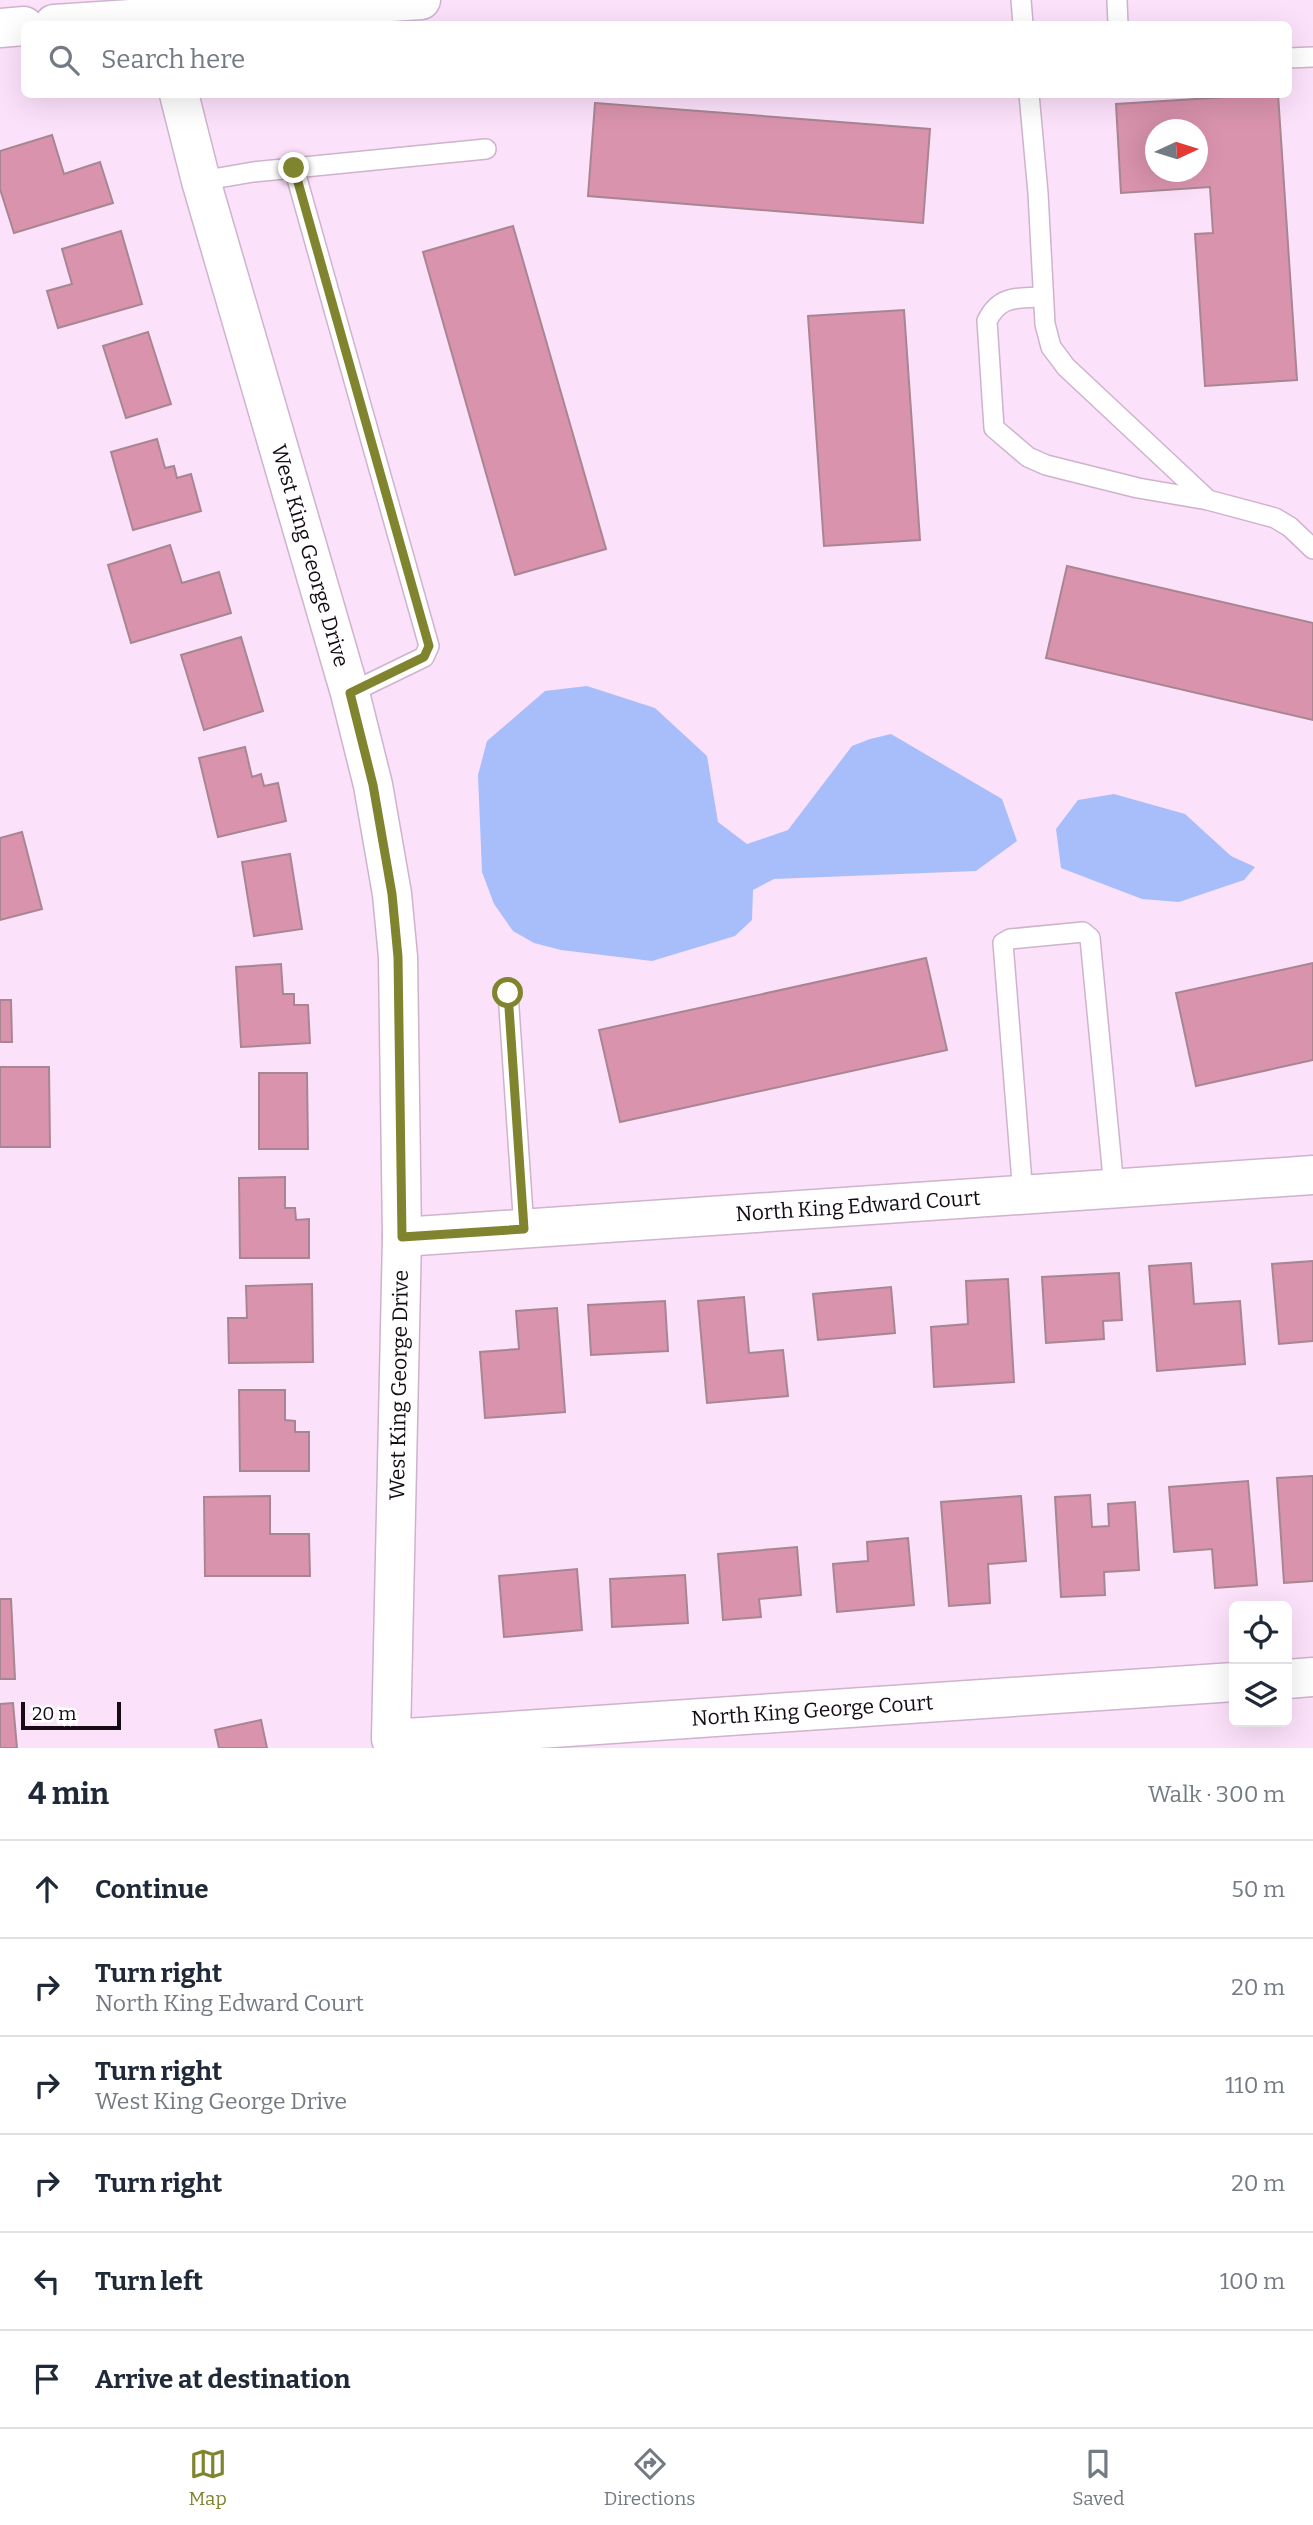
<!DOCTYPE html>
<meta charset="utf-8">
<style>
body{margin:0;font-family:Bitter,serif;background:#f6f6f7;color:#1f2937}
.controls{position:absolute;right:21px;bottom:21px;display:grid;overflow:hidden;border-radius:10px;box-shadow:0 7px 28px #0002}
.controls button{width:63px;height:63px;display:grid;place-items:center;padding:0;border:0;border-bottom:2px solid #e0e1e3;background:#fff;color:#1f2937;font:35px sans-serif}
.compass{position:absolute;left:1145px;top:119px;width:63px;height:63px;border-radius:50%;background:#fff;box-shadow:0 7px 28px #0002;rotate:86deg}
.scale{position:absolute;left:21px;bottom:18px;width:100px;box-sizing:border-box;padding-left:7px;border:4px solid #140b14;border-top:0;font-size:19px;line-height:24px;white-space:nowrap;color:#140b14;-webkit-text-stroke:5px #fff;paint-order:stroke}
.stop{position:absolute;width:21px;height:21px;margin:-16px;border:5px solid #81842f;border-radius:50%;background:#fff}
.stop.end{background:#81842f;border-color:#fff;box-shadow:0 2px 7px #0008}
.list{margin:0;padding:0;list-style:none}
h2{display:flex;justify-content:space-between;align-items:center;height:91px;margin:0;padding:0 28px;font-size:30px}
h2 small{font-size:23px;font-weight:400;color:#747a83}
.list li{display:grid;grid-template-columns:46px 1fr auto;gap:21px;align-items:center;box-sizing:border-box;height:98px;padding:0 28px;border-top:2px solid #e0e1e3}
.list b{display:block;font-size:26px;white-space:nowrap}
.list p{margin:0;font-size:23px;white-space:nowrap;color:#747a83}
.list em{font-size:23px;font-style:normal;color:#747a83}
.icon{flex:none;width:38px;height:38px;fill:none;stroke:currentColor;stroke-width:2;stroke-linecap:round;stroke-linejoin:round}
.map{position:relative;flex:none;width:1313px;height:1748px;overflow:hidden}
.search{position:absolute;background:#fff;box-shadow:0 7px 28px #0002;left:21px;right:21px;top:21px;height:77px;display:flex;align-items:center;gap:18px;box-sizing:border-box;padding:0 24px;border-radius:10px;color:#747a83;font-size:26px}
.sheet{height:679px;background:#fff}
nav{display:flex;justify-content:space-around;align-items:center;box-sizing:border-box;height:98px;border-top:2px solid #e0e1e3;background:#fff;font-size:19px;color:#747a83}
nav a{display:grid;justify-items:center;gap:4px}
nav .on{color:#81842f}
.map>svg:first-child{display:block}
.water{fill:#a8befb}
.building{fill:#da93ad;stroke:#a88691;stroke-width:2;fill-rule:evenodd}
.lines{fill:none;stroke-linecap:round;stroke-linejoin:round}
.lane-casing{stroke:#ceb3cd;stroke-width:22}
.street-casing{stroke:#ceb3cd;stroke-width:41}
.secondary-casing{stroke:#ceb3cd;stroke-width:41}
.lane{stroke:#fff;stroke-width:19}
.street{stroke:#fff;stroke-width:38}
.secondary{stroke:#fff;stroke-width:38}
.route{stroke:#81842f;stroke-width:9}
.labels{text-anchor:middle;stroke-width:5;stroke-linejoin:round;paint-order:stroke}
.street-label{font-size:21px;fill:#140b14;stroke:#fff}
</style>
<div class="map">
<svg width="1313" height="1748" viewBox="0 0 1313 1748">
<rect width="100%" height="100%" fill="#fce1fb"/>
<!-- water -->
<g class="water">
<path d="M587,686L655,708L707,756L718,822L747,844L788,830L852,746L870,739L891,734L1002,799L1017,841L976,871L774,879L753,890L752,920L735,936L652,961L561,950L534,943L513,931L494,904L482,872L478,775L487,741L545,691Z"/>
<path d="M1114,794L1185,814L1231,856L1255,867L1244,880L1179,902L1142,899L1061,868L1056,829L1078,800Z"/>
</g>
<!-- building -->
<g class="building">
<path d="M1278,94L1297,380L1205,386L1195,234L1213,233L1210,187L1121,193L1116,104ZM1156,130H1198V172H1156Z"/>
<path d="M595,103L930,129L923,223L588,196Z"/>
<path d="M52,135L64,174L100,162L113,203L14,233L0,189V151Z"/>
<path d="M513,226L606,549L515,575L423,252Z"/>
<path d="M121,231L142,304L58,328L47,291L72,284L62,249Z"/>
<path d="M904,310L920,540L824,546L808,316Z"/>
<path d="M148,332L171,404L126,418L103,346Z"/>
<path d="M157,439L165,468L174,466L177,478L191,474L201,511L133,530L111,452Z"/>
<path d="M170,545L182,583L219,572L231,613L131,643L108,565Z"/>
<path d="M1067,566L1313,623V720L1046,658Z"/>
<path d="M241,637L263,711L204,730L181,655Z"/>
<path d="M245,747L252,777L261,774L264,786L278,783L286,821L218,837L199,758Z"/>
<path d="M22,832L42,909L0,920V838Z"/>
<path d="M290,854L302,929L254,936L242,862Z"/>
<path d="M926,958L947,1050L620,1122L599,1030Z"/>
<path d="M1313,963V1060L1196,1086L1176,993Z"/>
<path d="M281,964L283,994H294V1005H308L310,1043L241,1047L236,967Z"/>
<path d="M0,1000H11L12,1042H0Z"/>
<path d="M0,1067H49L50,1147H0Z"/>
<path d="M259,1073H307L308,1149H259Z"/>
<path d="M285,1177V1208H295L296,1220L309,1219V1258H240L239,1178Z"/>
<path d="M1313,1261V1341L1279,1344L1272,1264Z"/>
<path d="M1191,1263L1194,1304L1240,1301L1245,1364L1157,1371L1149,1266Z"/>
<path d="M1119,1273L1122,1320L1103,1321L1104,1339L1046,1343L1042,1277Z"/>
<path d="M1008,1279L1014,1382L934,1387L931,1327L968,1324L966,1281Z"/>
<path d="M312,1284L313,1362L229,1363L228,1318H247L246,1286Z"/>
<path d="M891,1287L895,1333L818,1340L813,1294Z"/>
<path d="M744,1297L749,1353L783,1350L788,1396L707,1403L698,1301Z"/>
<path d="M665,1301L668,1351L591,1355L588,1305Z"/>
<path d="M557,1308L565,1412L485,1418L480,1352L519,1349L516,1311Z"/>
<path d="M239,1390H285V1420L295,1421V1432H309V1471H240Z"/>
<path d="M1313,1476V1581L1284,1583L1277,1478Z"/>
<path d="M1248,1481L1257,1585L1215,1588L1212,1549L1174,1552L1169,1487Z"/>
<path d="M1090,1495L1092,1527L1109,1526L1108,1504L1135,1502L1139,1570L1104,1572L1105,1595L1061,1597L1055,1497Z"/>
<path d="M270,1496V1534H309L310,1576H205L204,1497Z"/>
<path d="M1021,1496L1026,1561L988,1564L990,1603L949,1606L941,1502Z"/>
<path d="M908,1538L914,1605L837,1612L833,1564L868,1561L867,1542Z"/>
<path d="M797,1547L801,1595L759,1599L761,1617L723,1620L718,1554Z"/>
<path d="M577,1569L582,1630L504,1637L499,1576Z"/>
<path d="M685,1575L688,1623L612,1627L610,1579Z"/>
<path d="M0,1599H11L15,1679H0Z"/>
<path d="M13,1703L17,1748H0V1704Z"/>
<path d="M261,1720L267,1748H219L215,1730Z"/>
</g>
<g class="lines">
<defs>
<g id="lane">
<path d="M1021,0L1023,24"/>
<path d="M1117,0L1118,24"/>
<path d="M1288,58L1313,57"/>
<path d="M1029,94L1038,193L1045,324L1051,347L1066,367L1208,500L1275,518L1290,527L1313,549"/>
<path d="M294,168L486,149"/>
<path d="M201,181L253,172L294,168L429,646L424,657L350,693"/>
<path d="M1042,297C1016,298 999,296 987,321L994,428L1028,457L1046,465L1138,488L1208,500"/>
<path d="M508,993L524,1229"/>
<path d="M1023,1195L1003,943L1010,939L1083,932L1090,938L1114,1188"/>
</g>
<g id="street">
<path id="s1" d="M179,94L201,181L350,693L373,785L392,894L398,957L402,1237L391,1739L1234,1682"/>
<path id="s2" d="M402,1237L1313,1175"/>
<path d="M1287,1679L1313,1677"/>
</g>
<g id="secondary">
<path d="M54,24L421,0"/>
<path d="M0,28L24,26"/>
</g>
</defs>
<!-- lane casing -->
<use href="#lane" class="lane-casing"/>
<!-- street casing -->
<use href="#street" class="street-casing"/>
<!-- secondary casing -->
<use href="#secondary" class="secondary-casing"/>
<!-- lane -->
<use href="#lane" class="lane"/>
<!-- street -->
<use href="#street" class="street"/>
<!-- secondary -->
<use href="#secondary" class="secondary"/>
</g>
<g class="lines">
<!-- route -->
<path class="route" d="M294,168L429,646L424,657L350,693L373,785L392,894L398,957L402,1237L524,1229L508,993"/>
</g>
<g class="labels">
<!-- street labels -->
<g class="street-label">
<text dy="7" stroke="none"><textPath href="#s1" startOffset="480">West King George Drive</textPath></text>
<text dy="7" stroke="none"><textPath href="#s2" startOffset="457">North King Edward Court</textPath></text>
<text transform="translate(399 1385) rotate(-89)" y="7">West King George Drive</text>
<text dy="7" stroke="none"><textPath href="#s1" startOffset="2096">North King George Court</textPath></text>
</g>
</g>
</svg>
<div class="controls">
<button><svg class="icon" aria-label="locate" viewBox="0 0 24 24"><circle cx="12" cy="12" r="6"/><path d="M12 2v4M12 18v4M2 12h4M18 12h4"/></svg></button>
<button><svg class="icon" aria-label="layers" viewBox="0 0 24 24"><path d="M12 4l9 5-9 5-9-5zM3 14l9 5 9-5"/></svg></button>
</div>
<svg class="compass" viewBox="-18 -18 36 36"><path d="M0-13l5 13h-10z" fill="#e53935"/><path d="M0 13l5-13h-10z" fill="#747a83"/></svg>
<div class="scale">20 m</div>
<div class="stop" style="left:508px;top:993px"></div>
<div class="stop end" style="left:294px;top:168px"></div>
<div class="search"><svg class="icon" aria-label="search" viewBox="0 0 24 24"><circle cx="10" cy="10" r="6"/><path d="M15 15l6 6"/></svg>Search here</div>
</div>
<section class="sheet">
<h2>4 min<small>Walk · 300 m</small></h2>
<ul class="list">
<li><svg class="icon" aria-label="ahead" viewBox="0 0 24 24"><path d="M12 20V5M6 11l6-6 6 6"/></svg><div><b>Continue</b></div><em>50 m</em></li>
<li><svg class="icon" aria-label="right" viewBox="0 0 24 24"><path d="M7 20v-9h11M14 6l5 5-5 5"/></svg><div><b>Turn right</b><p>North King Edward Court</p></div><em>20 m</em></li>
<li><svg class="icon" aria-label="right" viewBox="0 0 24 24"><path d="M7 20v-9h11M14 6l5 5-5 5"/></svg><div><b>Turn right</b><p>West King George Drive</p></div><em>110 m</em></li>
<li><svg class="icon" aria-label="right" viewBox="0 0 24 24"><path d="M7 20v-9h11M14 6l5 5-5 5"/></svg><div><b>Turn right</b></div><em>20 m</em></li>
<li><svg class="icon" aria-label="left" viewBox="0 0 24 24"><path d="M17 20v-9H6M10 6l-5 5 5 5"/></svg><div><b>Turn left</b></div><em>100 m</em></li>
<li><svg class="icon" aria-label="arrive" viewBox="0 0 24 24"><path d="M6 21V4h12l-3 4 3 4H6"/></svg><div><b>Arrive at destination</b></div></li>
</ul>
</section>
<nav>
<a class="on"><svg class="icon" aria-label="map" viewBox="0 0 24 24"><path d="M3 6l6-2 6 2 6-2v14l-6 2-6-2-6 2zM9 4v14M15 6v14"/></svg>Map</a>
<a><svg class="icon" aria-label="directions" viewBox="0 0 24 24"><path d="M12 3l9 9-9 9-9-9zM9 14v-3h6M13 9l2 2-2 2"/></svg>Directions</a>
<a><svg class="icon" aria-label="saved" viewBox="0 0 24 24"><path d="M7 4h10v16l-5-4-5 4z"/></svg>Saved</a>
</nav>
